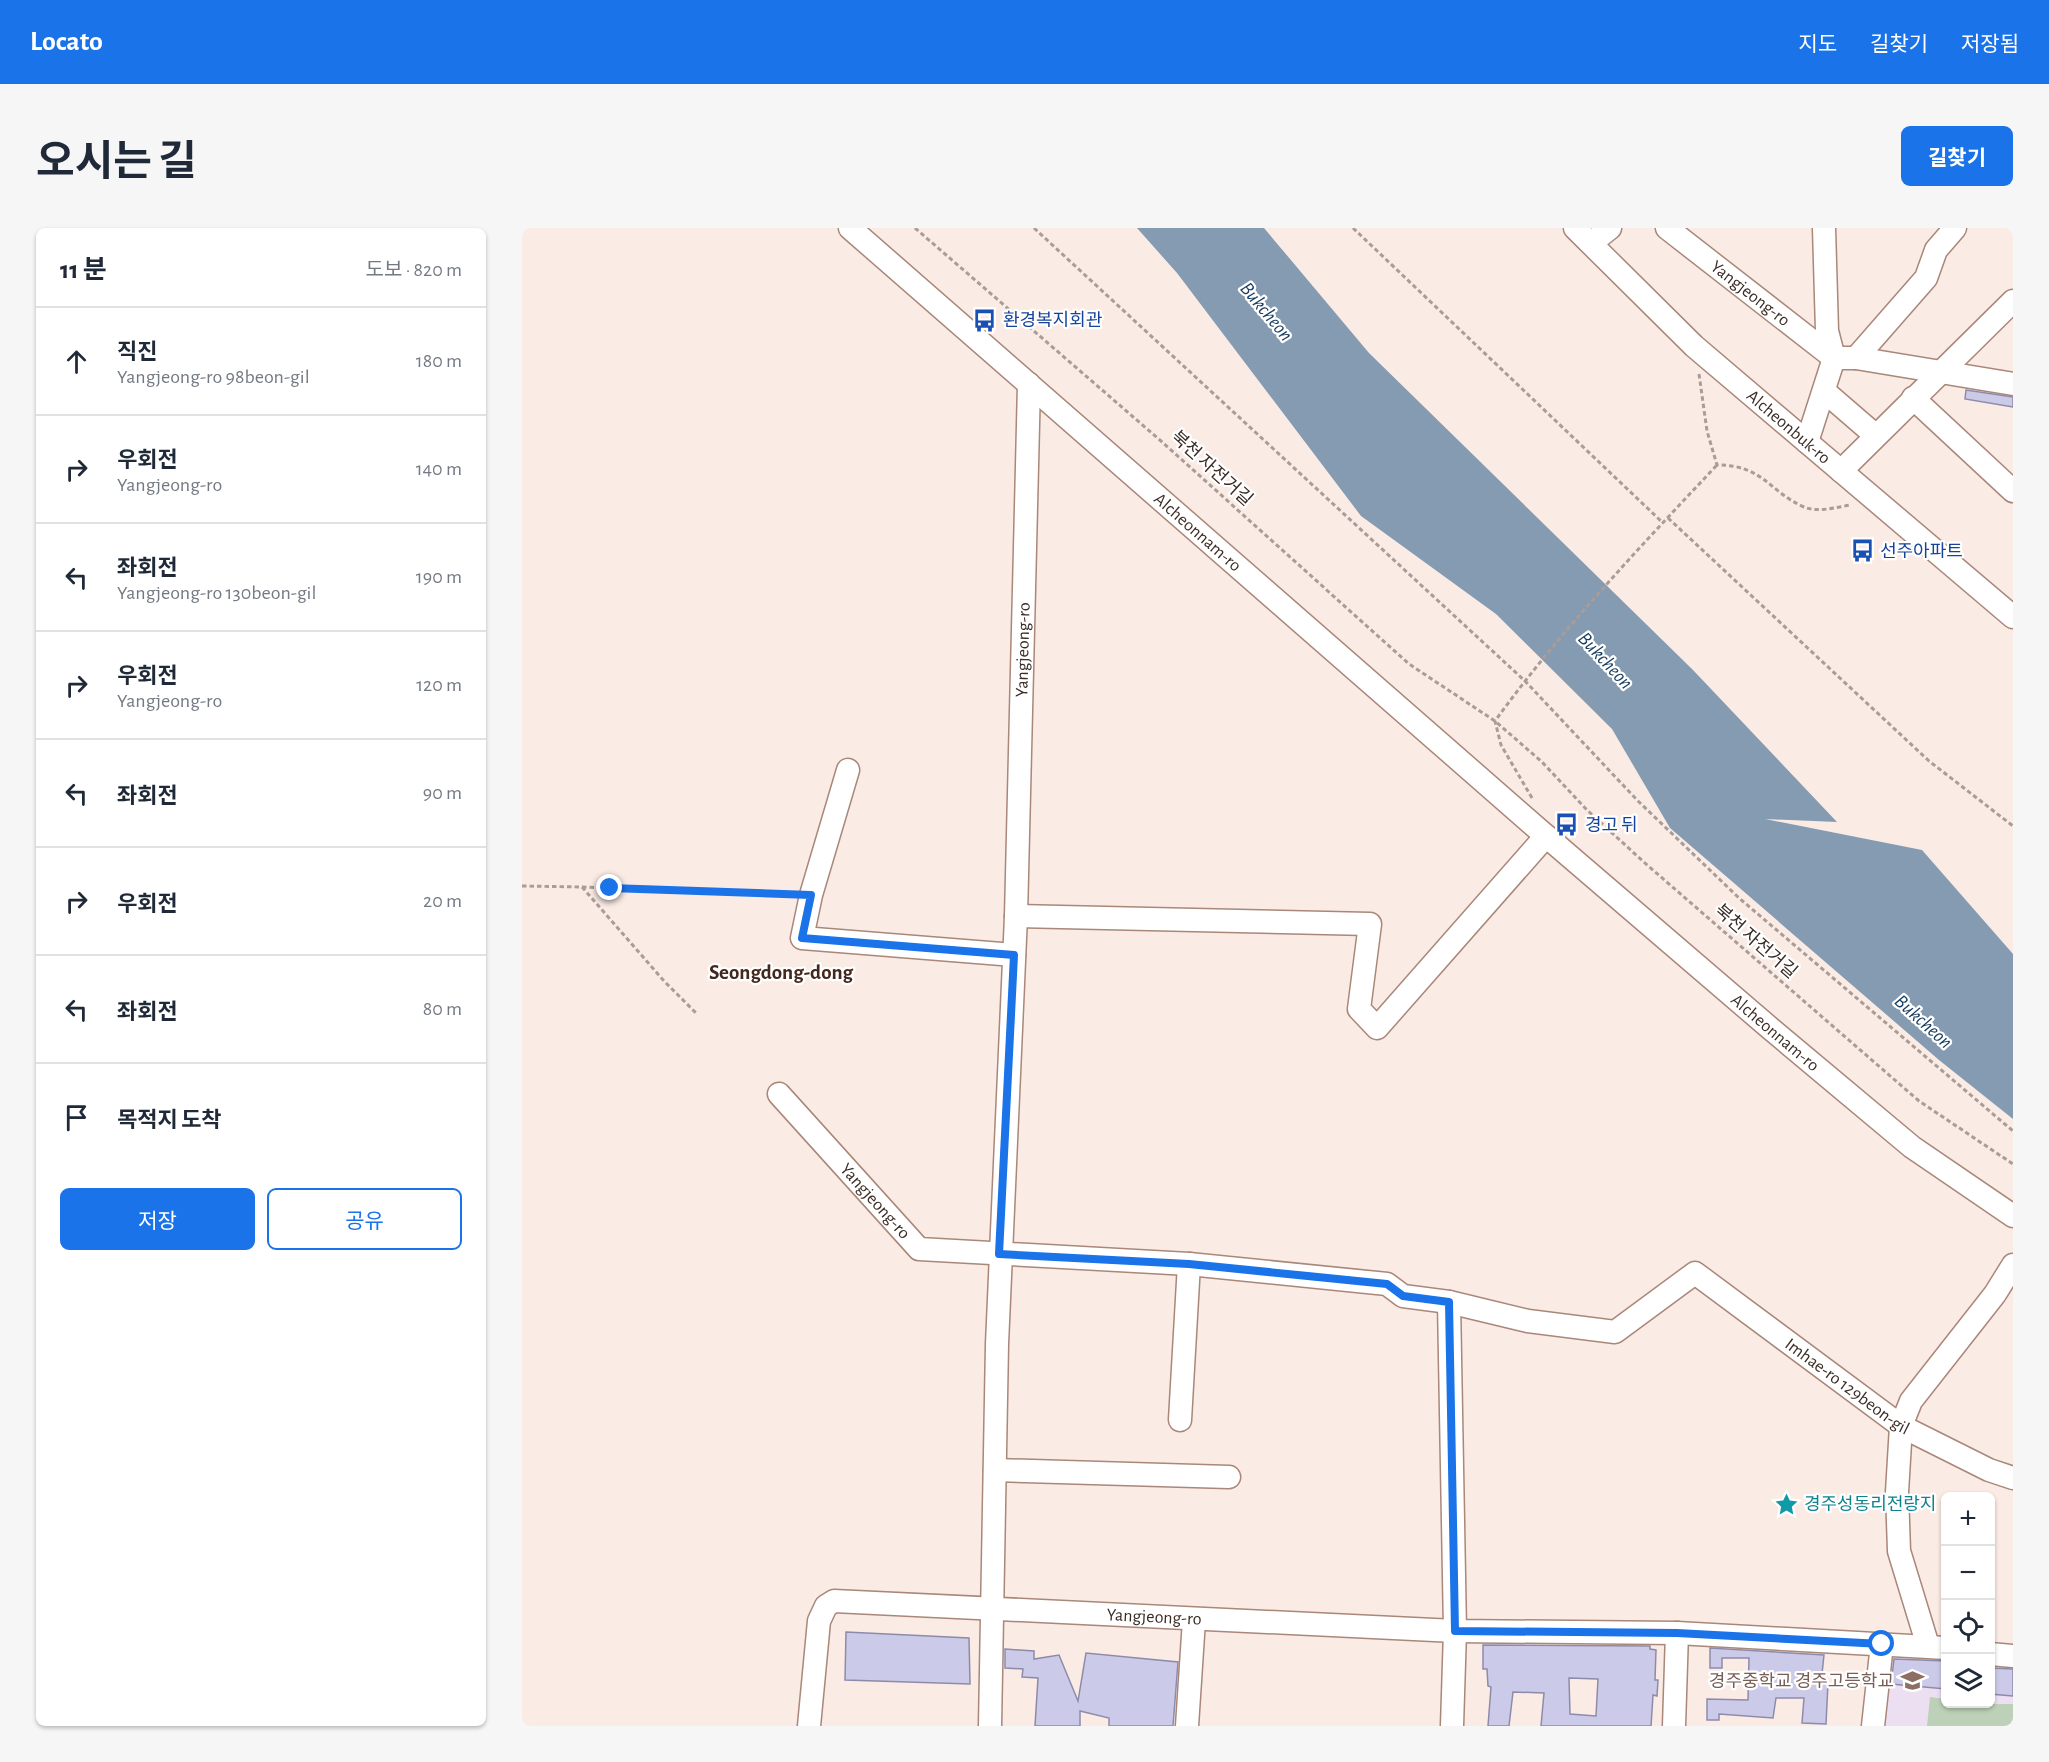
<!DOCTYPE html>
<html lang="ko">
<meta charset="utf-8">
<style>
body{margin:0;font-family:"Alegreya Sans","Noto Sans KR",sans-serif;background:#f6f6f7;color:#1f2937}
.controls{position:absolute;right:18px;bottom:18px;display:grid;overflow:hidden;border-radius:9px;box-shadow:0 2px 4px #0004}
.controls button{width:54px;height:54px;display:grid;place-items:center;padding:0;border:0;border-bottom:2px solid #e0e1e3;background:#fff;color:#1f2937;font:30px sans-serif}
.stop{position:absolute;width:18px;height:18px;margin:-14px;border:4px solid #1a73e8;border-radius:50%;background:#fff}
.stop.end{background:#1a73e8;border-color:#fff;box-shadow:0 2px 6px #0008}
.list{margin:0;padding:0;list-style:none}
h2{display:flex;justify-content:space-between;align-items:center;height:78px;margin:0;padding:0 24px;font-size:26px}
h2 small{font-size:20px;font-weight:400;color:#747a83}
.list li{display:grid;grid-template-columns:39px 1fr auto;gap:18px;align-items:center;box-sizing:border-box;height:108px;padding:0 24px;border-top:2px solid #e0e1e3}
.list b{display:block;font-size:22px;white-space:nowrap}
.list p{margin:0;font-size:20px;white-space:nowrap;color:#747a83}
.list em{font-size:20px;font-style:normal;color:#747a83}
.actions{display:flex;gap:12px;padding:18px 24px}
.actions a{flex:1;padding:14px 0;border:2px solid #1a73e8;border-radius:9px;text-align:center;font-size:21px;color:#1a73e8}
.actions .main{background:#1a73e8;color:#fff}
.icon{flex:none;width:33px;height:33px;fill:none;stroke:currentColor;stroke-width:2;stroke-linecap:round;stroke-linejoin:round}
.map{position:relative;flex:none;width:1491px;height:1498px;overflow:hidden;border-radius:9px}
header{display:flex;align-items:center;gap:36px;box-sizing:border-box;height:84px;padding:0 30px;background:#1a73e8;color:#fff}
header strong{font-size:28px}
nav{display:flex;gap:33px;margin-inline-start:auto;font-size:21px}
.intro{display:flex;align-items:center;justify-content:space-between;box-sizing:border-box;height:144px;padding:0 36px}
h1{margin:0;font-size:42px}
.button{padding:15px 27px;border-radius:9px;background:#1a73e8;color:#fff;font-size:21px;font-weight:700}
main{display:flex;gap:36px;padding:0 36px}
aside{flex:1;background:#fff;border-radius:9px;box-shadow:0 2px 4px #0004}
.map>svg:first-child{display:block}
.education{fill:#eddff2}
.green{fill:#bdd1b8}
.water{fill:#859bb2}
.building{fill:#cccae9;stroke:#8e8baa;stroke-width:1.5;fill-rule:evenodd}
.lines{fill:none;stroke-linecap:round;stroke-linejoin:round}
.minor-casing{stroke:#a98779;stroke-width:25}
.path{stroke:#aa9c96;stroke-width:3;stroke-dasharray:4.5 3;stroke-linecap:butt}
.minor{stroke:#fff;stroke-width:22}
.route{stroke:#1a73e8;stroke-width:8}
.labels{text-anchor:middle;stroke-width:4.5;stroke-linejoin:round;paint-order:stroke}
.street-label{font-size:18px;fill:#3a2c26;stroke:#fff}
.transit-label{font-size:18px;fill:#164399;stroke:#fff;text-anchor:start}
.culture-label{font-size:18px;fill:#0d838f;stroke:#fff;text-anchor:start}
.education-label{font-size:18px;fill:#785e54;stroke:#fff;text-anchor:end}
.water-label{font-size:20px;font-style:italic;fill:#183c5e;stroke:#fff}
.quarter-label{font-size:21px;font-weight:bold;fill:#44281d;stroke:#fff}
</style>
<header>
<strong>Locato</strong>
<nav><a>지도</a><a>길찾기</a><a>저장됨</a></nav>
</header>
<div class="intro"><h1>오시는 길</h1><a class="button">길찾기</a></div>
<main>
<aside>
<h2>11 분<small>도보 · 820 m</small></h2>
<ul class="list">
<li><svg class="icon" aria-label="ahead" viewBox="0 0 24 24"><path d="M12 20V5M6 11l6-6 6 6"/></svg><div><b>직진</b><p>Yangjeong-ro 98beon-gil</p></div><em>180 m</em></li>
<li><svg class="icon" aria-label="right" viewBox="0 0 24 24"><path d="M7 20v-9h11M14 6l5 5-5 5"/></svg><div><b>우회전</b><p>Yangjeong-ro</p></div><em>140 m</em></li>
<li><svg class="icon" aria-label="left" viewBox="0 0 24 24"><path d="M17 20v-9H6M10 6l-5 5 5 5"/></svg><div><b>좌회전</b><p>Yangjeong-ro 130beon-gil</p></div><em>190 m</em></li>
<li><svg class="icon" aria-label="right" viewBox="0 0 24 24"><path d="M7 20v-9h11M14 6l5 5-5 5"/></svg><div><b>우회전</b><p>Yangjeong-ro</p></div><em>120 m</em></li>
<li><svg class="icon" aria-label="left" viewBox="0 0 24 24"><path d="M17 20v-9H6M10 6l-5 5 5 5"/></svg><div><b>좌회전</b></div><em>90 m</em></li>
<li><svg class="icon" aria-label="right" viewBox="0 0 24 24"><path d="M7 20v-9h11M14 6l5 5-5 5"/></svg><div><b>우회전</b></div><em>20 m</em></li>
<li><svg class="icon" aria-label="left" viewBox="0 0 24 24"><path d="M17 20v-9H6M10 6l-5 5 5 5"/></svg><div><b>좌회전</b></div><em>80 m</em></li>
<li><svg class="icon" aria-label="arrive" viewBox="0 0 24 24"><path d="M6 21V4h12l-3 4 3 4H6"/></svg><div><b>목적지 도착</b></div></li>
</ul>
<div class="actions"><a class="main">저장</a><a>공유</a></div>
</aside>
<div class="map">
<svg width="1491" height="1498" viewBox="0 0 1491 1498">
<rect width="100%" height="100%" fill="#faebe5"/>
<!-- education -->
<path class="education" d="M1360,1416L1423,1421L1424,1476H1468L1469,1428L1491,1431V1498H1354Z"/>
<!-- green -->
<path class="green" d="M1408,1469L1423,1471L1424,1476H1491V1498H1405Z"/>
<!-- water -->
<path class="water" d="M615,0H742L847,125L1171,442L1315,594L1243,591L1400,622L1491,726V891L1417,832L1148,600L1090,501L974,386L839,288L655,45Z"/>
<!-- building -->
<g class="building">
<path d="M1444,162L1491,169V179L1443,171Z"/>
<path d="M324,1404L447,1410L448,1456L323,1452Z"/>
<path d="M961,1417L1128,1418V1421L1134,1422L1133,1452H1136L1135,1468L1131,1467L1129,1498H1019L1022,1465L991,1464L987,1498H966L969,1459L966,1458L965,1441H961ZM1047,1450L1076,1451L1074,1488L1048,1486Z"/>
<path d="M1188,1420L1302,1427L1299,1455H1306L1304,1496L1280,1495L1282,1470H1254L1251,1490L1197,1486V1492H1185V1471L1226,1472L1227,1430H1200V1440H1188Z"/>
<path d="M483,1421L512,1423V1431L537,1427L556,1473L564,1425L656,1434L651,1498H587V1490L558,1483V1498H513L516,1450L500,1449L501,1441L483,1440Z"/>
<path d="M1372,1431L1424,1433V1461L1369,1456Z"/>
<path d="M1468,1440L1491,1441V1468L1468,1466Z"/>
</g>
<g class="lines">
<defs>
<g id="minor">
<path id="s1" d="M328,0L1024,608L1249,801L1390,919L1491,988"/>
<path id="s2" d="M1053,0L1172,118L1491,389"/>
<path id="s3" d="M1145,0L1312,130H1334L1491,156"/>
<path d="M1069,15L1088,0"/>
<path d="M1334,130L1404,50L1414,22L1433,0"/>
<path d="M1302,163L1353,207"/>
<path d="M1391,170L1491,263"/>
<path d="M1285,214L1312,130L1305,103L1302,0"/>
<path d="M1319,243L1491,73"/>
<path d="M326,542L289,667L280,710L492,727"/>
<path d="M494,688L848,696L837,781L855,800L1024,608"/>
<path id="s4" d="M257,866L397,1021L667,1036L865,1056L881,1068L927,1074L1006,1093L1093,1104L1173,1045L1379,1198L1467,1242L1491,1250"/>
<path d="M927,1074L933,1403L930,1498"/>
<path d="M658,1192L667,1036"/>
<path d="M473,1242L707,1249"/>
<path d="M1406,1418L1377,1323L1375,1264L1379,1198L1389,1173L1473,1066L1491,1037"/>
<path d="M1468,1426L1491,1428"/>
<path id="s5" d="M287,1498L297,1393L304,1378L312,1373L933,1403L1155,1405L1424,1420"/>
<path id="s6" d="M468,1498L475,1116L494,688L507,156"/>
<path d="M665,1498L672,1392"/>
<path d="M1152,1498L1155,1405"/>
<path d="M1351,1498L1360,1416"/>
</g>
</defs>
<!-- minor casing -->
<use href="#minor" class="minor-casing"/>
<!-- path -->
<g class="path">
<path d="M393,0L639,213L887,436L973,493L1020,534L1065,582L1124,636L1397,873L1491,936"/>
<path d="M512,0L1003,453L1116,573L1217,670L1491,903"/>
<path d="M831,0L1140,294"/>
<path d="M1177,146L1185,203L1195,237C1242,237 1247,264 1282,279C1296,285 1315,279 1329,277"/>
<path d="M1146,290L1407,533L1491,598"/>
<path d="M1010,570L979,517L973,493C1039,402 1118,319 1195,237"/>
<path d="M0,658L60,659L142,753L174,785"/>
<path d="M60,659L271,667"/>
</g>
<!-- minor -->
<use href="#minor" class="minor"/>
</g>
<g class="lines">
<!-- route -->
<path class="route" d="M88,660L289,667L280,710L492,727L477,1026L667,1036L865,1056L881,1068L927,1074L933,1403L1155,1405L1360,1416"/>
</g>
<!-- icons -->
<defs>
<symbol id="bus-bare" viewBox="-9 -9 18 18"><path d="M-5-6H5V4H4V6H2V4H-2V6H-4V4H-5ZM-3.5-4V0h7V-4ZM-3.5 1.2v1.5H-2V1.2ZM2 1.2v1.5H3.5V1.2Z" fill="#1a4fb4" stroke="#fff" stroke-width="2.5" paint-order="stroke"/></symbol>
<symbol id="sight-bare" viewBox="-9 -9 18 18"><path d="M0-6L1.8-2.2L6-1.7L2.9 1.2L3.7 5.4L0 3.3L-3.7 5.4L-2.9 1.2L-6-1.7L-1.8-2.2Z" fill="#0f9aa8" stroke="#fff" stroke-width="2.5" paint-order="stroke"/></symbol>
<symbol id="school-bare" viewBox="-9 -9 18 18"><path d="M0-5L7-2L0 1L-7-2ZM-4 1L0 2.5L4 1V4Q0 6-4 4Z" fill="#8d6e63" stroke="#fff" stroke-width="2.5" paint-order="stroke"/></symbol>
</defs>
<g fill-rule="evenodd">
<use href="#bus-bare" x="446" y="76" width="33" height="33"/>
<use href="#bus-bare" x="1324" y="306" width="33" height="33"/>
<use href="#bus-bare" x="1028" y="580" width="33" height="33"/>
<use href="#sight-bare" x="1248" y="1260" width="33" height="33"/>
<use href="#school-bare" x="1374" y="1436" width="33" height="33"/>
</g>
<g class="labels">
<!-- street labels -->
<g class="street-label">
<text dy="6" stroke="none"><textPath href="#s3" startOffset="106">Yangjeong-ro</textPath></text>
<text dy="6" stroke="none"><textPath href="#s2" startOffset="292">Alcheonbuk-ro</textPath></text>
<text transform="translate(690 240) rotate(42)" y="6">북천 자전거길</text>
<text dy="6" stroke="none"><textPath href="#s1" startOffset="462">Alcheonnam-ro</textPath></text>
<text dy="6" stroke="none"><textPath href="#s6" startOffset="1077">Yangjeong-ro</textPath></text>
<text transform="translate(1234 713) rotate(41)" y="6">북천 자전거길</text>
<text dy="6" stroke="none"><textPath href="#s1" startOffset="1226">Alcheonnam-ro</textPath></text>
<text dy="6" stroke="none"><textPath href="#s4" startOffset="144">Yangjeong-ro</textPath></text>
<text dy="6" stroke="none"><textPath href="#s4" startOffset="1203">Imhae-ro 129beon-gil</textPath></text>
<text dy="6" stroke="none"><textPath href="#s5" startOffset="452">Yangjeong-ro</textPath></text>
</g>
<!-- transit labels -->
<g class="transit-label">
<text x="481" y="98">환경복지회관</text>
<text x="1358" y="329">선주아파트</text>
<text x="1063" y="603">경고 뒤</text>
</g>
<!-- culture labels -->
<g class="culture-label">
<text x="1282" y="1282">경주성동리전랑지</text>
</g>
<!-- education labels -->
<g class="education-label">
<text x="1372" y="1459">경주중학교 경주고등학교</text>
</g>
<!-- water labels -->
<g class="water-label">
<text transform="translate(745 83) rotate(50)" y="7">Bukcheon</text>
<text transform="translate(1084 432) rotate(47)" y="7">Bukcheon</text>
<text transform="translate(1402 793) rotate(42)" y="7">Bukcheon</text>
</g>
<!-- quarter labels -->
<g class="quarter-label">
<text x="259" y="751">Seongdong-dong</text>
</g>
</g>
</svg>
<div class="controls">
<button>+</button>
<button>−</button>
<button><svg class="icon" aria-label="locate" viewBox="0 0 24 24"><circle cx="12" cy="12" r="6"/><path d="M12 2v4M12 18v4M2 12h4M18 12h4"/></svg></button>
<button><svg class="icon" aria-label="layers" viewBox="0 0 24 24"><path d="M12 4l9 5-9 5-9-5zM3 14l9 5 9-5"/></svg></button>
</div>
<div class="stop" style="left:1360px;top:1416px"></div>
<div class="stop end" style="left:88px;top:660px"></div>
</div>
</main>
